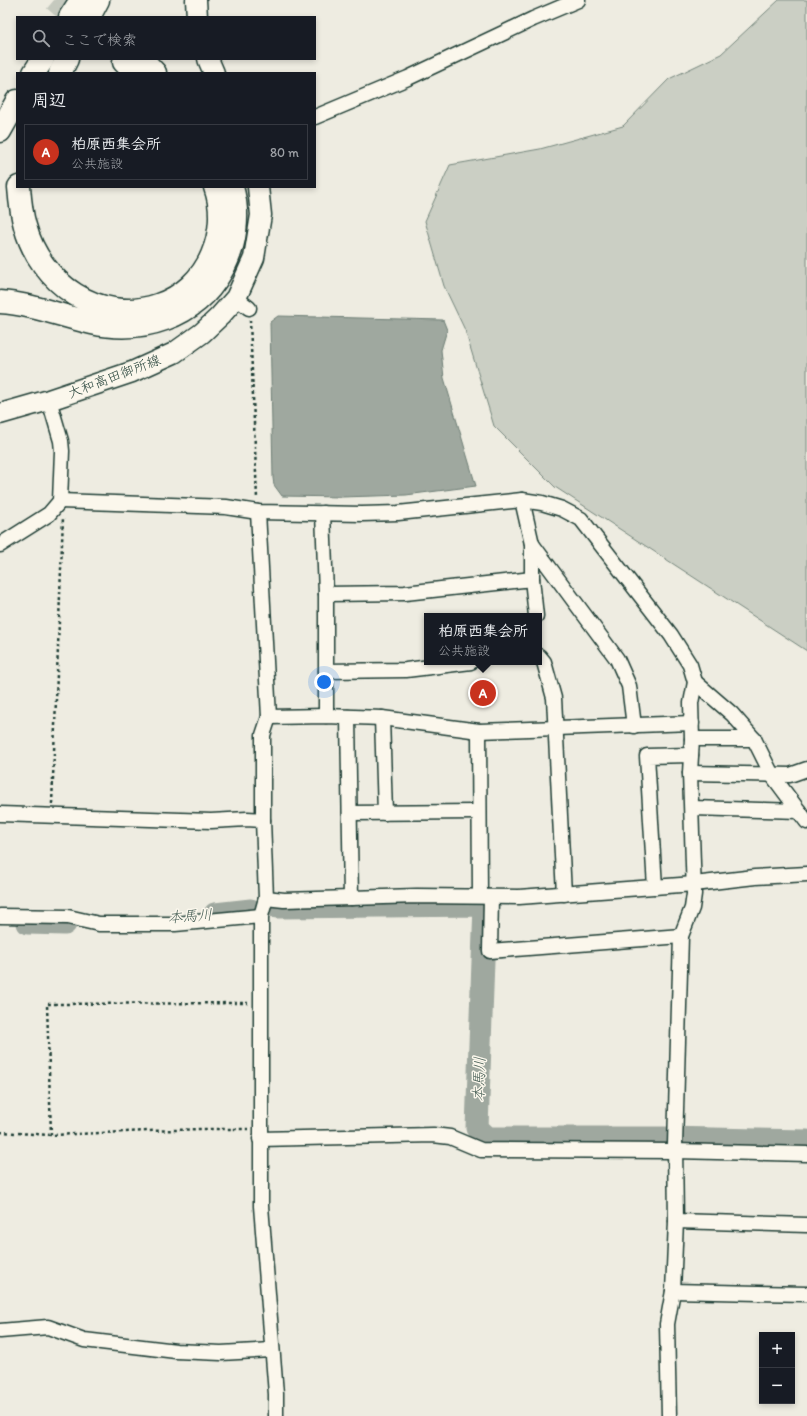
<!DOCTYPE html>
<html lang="ja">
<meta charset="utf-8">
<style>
body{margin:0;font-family:Itim,"Klee One",sans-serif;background:#242831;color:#f1f3f6}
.controls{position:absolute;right:12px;bottom:12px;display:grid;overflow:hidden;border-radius:0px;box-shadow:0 2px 6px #0003}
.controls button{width:36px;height:36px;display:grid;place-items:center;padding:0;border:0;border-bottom:1px solid #363941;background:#171b24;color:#f1f3f6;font:20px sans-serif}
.you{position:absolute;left:324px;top:682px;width:14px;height:14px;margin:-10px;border:3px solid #fff;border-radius:50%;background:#1a73e8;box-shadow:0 0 0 6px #1a73e833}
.badge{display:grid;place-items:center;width:26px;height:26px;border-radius:50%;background:#c8321e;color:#fff;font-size:13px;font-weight:700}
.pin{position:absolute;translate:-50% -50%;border:2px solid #fff;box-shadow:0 1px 4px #0006}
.popup{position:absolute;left:424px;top:613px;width:118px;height:52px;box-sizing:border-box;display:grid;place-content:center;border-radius:0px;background:#171b24;filter:drop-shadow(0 1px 3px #0005);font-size:13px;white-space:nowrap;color:#9ea1a6}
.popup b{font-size:15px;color:#f1f3f6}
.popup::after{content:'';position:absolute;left:50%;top:100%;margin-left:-8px;border:8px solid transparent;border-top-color:#171b24}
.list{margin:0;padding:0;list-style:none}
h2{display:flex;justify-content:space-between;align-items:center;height:52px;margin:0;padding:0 16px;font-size:17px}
h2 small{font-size:13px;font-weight:400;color:#9ea1a6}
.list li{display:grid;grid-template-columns:26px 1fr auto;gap:12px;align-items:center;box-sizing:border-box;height:56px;margin:0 8px 8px;padding:0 8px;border:1px solid #363941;border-radius:0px}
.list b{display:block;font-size:15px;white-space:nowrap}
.list p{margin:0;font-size:13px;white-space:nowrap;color:#9ea1a6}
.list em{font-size:13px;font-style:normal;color:#9ea1a6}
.icon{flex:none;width:22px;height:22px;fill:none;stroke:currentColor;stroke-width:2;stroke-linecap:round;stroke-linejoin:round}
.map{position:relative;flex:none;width:807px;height:1416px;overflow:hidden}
.search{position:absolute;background:#171b24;box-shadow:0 2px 6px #0003;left:16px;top:16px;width:300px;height:44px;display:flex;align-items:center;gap:10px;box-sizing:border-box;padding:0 14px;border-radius:0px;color:#9ea1a6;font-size:15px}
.panel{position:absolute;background:#171b24;box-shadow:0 2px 6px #0003;left:16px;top:72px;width:300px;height:116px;border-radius:0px}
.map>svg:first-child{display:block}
.green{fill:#cbcfc4;stroke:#75867c}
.water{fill:#9fa89f;stroke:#6c7d74}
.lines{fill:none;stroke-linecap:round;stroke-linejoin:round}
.river{stroke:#9fa89f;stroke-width:23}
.motorway-tunnel{stroke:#c5c9be;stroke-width:22;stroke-dasharray:22 11;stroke-linecap:butt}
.minor-casing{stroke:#1f3d34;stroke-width:17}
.secondary-casing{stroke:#1f3d34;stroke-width:23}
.motorway-casing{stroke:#1f3d34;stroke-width:25}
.path{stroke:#1f3d34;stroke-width:2.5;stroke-dasharray:3 3;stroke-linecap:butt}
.minor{stroke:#fbf7ec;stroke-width:14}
.secondary{stroke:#fbf7ec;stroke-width:20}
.motorway{stroke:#fbf7ec;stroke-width:22}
.labels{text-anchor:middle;stroke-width:3;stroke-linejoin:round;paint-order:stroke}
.street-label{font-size:14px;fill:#1f3d34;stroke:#fbf7ec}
.water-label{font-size:15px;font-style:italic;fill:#455d54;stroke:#fbf7ec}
</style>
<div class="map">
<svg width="807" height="1416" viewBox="0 0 807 1416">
<rect width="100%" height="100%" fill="#eeece1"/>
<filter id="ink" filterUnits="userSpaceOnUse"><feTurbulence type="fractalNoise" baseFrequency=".025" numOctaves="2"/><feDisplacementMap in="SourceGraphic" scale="8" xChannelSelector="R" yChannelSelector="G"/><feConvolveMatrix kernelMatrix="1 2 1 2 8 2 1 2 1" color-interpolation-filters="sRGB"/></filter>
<g filter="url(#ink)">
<!-- green -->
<path class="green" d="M779,0H807V651L555,487L494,426L465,330L444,286L425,221L450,165L540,149L623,126L669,79L721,54Z"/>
<!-- water -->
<path class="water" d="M278,316L443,320L447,330L441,350L444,378L476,486L406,495L342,497L282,496L274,485L273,478L270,322Z"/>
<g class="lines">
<!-- river -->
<g class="river">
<path d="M277,907L485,905L477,1128L488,1138H668L807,1141"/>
<path d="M215,914L251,910"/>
<path d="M28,923L65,924"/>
</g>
<!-- motorway-tunnel -->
<path class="motorway-tunnel" d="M54,0L74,17"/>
<defs>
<g id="minor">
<path d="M315,117L408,78L533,19L578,0"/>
<path d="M236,298L249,308"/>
<path d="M522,500L532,544V579L536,616"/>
<path d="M60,501L226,507L258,512L362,514L398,513L522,500L542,503L562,509L581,519L671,635L690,665L695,682L691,703L692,739L690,773L694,894L692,908L681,936L675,1145L676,1221L673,1291L667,1324L669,1416"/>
<path d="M258,512L269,717L263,735V820L266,898L261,916V1206L276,1394V1416"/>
<path d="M323,513L326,594V716"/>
<path d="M532,544L617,659L629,686L634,726"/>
<path d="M0,545L49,514L60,501L62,451L61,441L49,400"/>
<path d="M326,594L405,593L532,579"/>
<path d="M539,656L544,662L554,698L564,894"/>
<path d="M326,671L406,670L471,662"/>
<path d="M695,682L732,714L754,739L772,775L807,822"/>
<path d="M269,717L326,716L382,718L479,731L692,723"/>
<path d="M348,717L351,898"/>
<path d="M382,718L385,813"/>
<path d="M479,731L480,896"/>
<path d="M692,739H754"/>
<path d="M690,773L790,775L807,769"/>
<path d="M692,808L799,811"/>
<path d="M350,813L479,812"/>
<path d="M0,814L211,821L247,819L263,820"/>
<path d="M655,887L647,756L691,755"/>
<path d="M491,897L490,951L681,936"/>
<path d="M266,898L284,900L417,896L519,897L694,884L755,877L807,874"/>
<path d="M0,916L68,917L99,924H175L261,916"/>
<path d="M260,1139L433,1135L450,1137L481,1150L675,1151L807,1154"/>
<path d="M676,1221L807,1225"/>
<path d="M673,1291L807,1294"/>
<path d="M0,1331L48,1327L84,1340L176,1351L221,1353L272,1350"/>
</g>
<g id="secondary">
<path d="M196,0L197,17"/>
<path d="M208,59L214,73"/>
<path d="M0,414L49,400L132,372L174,353L202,333L220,316L236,298L254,258L261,215L258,187"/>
</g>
<g id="motorway">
<path d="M70,17L81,0"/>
<path d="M89,17L98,0"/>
<path d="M142,59L155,73"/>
<path d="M124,62L135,73"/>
<path d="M34,73L43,59"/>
<path d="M60,73L67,59"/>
<path d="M0,131L17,101"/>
<path d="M19,187C20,200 21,213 25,226C40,283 99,325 158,305C182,297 202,279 212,255C221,234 223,209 215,187"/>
<path d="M0,302C32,304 61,316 92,323C142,334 195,318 221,272C236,247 240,215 232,187"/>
</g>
</defs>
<!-- minor casing -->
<use href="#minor" class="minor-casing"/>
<!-- secondary casing -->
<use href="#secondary" class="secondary-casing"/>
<!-- motorway casing -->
<use href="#motorway" class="motorway-casing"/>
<!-- path -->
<g class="path">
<path d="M250,320L257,499"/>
<path d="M52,804L63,517"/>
<path d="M0,1132L51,1135L199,1129H248"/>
<path d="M51,1135L47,1004L248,1003"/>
</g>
<!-- minor -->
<use href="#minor" class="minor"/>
<!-- secondary -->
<use href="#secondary" class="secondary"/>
<!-- motorway -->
<use href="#motorway" class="motorway"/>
</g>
</g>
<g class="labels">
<!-- street labels -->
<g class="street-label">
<text transform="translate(114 376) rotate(-21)" y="5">大和高田御所線</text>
</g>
<!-- water labels -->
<g class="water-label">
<text transform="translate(190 916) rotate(-4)" y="5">本馬川</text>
<text transform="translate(479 1079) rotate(-88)" y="5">本馬川</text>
</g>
</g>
</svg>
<div class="controls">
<button>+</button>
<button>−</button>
</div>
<div class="you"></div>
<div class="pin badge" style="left:483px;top:693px">A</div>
<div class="popup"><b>柏原西集会所</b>公共施設</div>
<div class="search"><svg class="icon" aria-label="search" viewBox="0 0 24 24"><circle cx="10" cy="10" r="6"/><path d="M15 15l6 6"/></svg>ここで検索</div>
<section class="panel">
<h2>周辺<small></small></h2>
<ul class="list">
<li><span class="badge">A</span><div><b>柏原西集会所</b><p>公共施設</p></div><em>80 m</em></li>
</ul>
</section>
</div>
